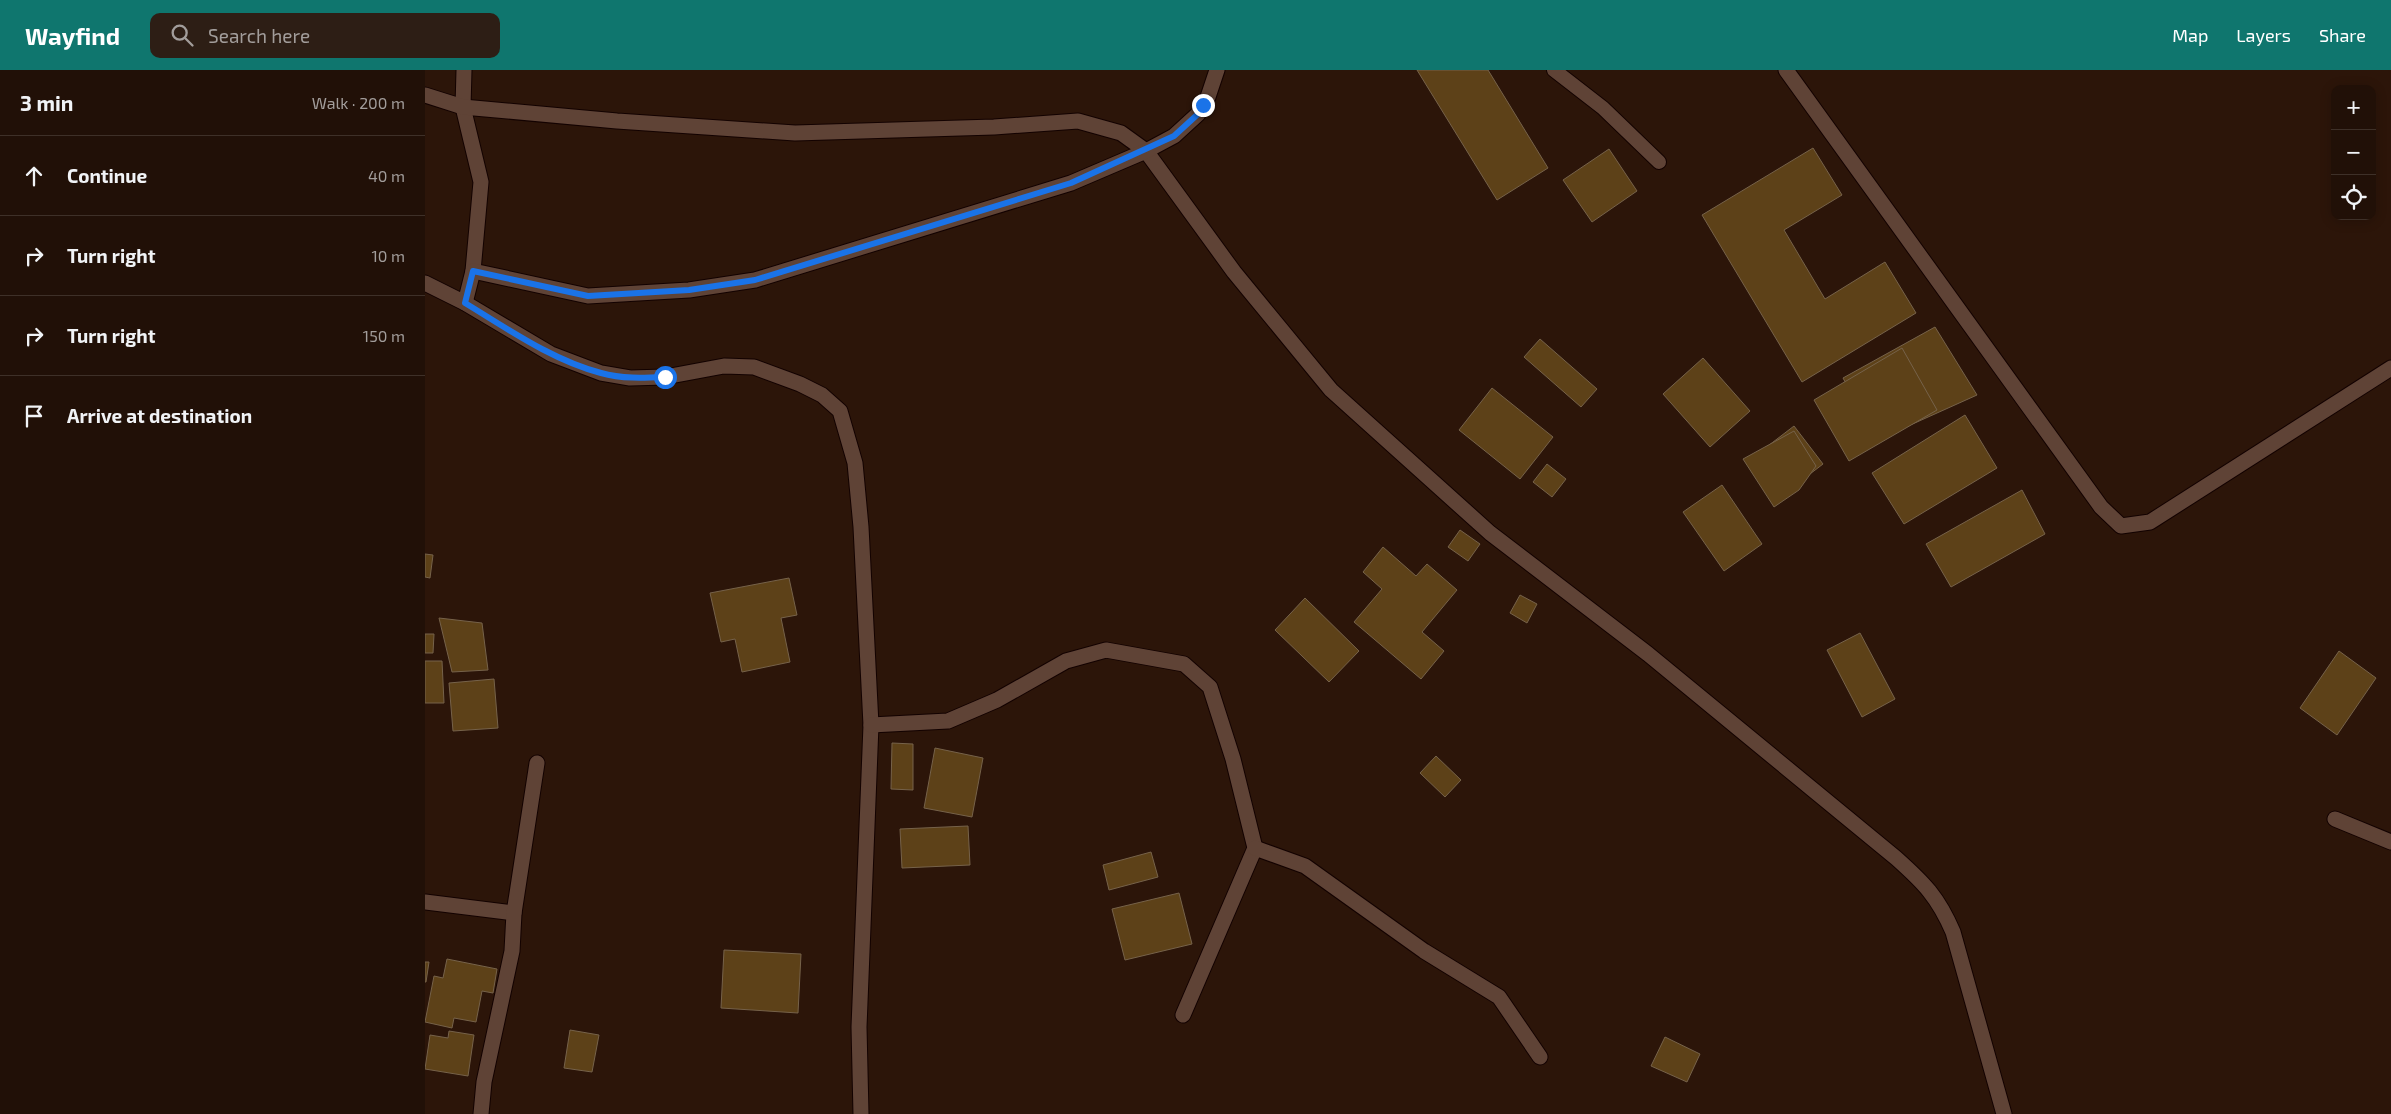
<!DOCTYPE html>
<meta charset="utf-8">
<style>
body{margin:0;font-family:"Exo 2",sans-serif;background:#2d1e15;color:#f1f3f6}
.controls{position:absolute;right:15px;top:15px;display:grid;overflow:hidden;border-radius:10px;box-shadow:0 2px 12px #0003}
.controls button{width:45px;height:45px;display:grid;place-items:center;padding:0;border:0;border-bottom:1px solid #3e3028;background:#211007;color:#f1f3f6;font:25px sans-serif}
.stop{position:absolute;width:15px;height:15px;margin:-11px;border:4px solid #1a73e8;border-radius:50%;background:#fff}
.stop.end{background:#1a73e8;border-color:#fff;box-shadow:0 1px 5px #0008}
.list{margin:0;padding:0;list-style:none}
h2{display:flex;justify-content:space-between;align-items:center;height:65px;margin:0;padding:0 20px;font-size:21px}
h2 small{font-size:16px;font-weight:400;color:#a29d9b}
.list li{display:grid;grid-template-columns:32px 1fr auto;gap:15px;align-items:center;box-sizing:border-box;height:80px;padding:0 20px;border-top:1px solid #3e3028}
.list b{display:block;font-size:19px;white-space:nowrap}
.list em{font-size:16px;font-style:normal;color:#a29d9b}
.icon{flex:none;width:28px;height:28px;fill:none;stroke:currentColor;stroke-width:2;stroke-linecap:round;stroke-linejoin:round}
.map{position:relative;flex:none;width:1966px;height:1044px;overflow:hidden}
header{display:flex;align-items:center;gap:30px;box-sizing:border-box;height:70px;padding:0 25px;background:#0f766e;color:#fff}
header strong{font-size:24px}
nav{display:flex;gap:28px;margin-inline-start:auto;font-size:18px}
.search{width:350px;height:45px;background:#2d1e15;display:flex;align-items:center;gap:12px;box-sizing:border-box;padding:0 18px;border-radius:10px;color:#a29d9b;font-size:19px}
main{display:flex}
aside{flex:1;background:#211007}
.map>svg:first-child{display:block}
.building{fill:#5d4118;stroke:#76624a}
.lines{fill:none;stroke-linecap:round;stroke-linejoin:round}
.lane-casing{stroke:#130200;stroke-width:16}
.street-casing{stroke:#130200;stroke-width:17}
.lane{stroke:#5f4336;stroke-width:14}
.street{stroke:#5f4336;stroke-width:15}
.route{stroke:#1a73e8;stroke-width:6}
</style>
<header>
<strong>Wayfind</strong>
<div class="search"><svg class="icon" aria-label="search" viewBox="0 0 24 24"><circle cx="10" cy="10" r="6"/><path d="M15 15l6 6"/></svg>Search here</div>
<nav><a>Map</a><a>Layers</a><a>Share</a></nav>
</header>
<main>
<aside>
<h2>3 min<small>Walk · 200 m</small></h2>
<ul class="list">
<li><svg class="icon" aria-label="ahead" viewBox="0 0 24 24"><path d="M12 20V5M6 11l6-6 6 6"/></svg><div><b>Continue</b></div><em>40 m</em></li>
<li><svg class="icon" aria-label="right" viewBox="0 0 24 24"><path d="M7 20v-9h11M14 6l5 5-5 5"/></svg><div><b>Turn right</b></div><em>10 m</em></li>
<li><svg class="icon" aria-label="right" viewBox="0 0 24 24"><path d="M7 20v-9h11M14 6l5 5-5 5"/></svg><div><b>Turn right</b></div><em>150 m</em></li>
<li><svg class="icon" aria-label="arrive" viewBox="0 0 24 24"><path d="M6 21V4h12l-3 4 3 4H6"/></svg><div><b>Arrive at destination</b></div></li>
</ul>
</aside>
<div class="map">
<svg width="1966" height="1044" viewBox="0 0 1966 1044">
<rect width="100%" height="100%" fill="#2c1509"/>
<!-- building -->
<g class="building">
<path d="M992,0H1063L1123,98L1072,130Z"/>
<path d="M1388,78L1417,125L1359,160L1400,229L1460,192L1491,243L1377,312L1277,145Z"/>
<path d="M1184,79L1212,121L1167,152L1138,110Z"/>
<path d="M1510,257L1552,325L1452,370L1418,308Z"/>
<path d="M1115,269L1172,319L1156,337L1099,287Z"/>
<path d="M1477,278L1512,340L1424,391L1389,330Z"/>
<path d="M1278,288L1325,341L1285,377L1238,324Z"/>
<path d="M1067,318L1128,367L1095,409L1034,360Z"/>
<path d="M1540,345L1572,398L1479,454L1447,403Z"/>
<path d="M1369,356L1398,394L1351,430L1322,392Z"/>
<path d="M1369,361L1391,396L1374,420L1349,437L1318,389Z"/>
<path d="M1122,394L1141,409L1127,427L1108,412Z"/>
<path d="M1297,415L1337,474L1299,501L1258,442Z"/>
<path d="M1597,420L1620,464L1526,517L1501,474Z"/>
<path d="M1035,460L1055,474L1043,491L1023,477Z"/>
<path d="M958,477L991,506L1002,494L1032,520L997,562L1019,581L996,609L929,552L957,519L938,502Z"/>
<path d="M0,484L8,485L5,508L0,507Z"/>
<path d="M364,508L372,545L356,548L365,592L317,602L310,569L296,572L285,523Z"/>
<path d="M1095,525L1112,534L1102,553L1085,543Z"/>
<path d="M880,528L934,581L904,612L850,560Z"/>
<path d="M14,548L57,553L63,600L27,602Z"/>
<path d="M1435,563L1470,629L1437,647L1402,580Z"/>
<path d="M0,564H9L8,583H0Z"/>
<path d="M1914,581L1951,608L1912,665L1875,638Z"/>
<path d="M0,591H17L19,633H0Z"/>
<path d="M69,609L73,658L28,661L24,613Z"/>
<path d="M467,673L488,674V720L466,719Z"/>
<path d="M510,678L558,688L547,747L499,738Z"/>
<path d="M1011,686L1036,710L1020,727L995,703Z"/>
<path d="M543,756L545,795L477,798L475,759Z"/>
<path d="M726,782L733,807L684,820L678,795Z"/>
<path d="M754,823L767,874L700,890L687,839Z"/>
<path d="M299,880L376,884L373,943L296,938Z"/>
<path d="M22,889L72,899L68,923L57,921L51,952L29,948L27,958L0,952L9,906L18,908Z"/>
<path d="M0,892H4L1,912H0Z"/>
<path d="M145,960L174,965L167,1002L139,998Z"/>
<path d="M24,961L49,965L43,1006L0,999L5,965L23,968Z"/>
<path d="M1240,967L1275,984L1262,1012L1226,996Z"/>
</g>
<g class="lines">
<defs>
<path id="lane" d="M1129,0L1178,38L1234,92"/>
<g id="street">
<path d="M39,0L38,37L56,112L48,201L40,233"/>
<path d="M1361,0L1676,437L1696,456L1725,452L1966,298"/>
<path d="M0,25L38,37L192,51L370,63L569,57L653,51L696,63L721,81L809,202L906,320L1065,463L1223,584L1471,788C1499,813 1513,827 1528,862L1579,1044"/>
<path d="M48,201L163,226L264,220L330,210L646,113L721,81L749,66L773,44L783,27L792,0"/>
<path d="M0,213L40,233L126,284L176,303L205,308L240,307L299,296L329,297L375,314L397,325L415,341L430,393L436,457L446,655L434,957L436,1044"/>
<path d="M446,655L523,651L572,630L641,591L681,580L759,594L785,617L808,689L830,778L758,945"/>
<path d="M1910,749L1966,772"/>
<path d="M830,778L880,796L999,881L1074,927L1115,987"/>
<path d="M0,832L89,843"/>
<path d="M56,1044L59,1012L87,881L89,843L112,693"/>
</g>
</defs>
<!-- lane casing -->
<use href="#lane" class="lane-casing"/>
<!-- street casing -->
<use href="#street" class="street-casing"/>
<!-- lane -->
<use href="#lane" class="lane"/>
<!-- street -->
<use href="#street" class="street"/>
</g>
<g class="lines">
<!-- route -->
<path class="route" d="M240,307C218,308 197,309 176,303C127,290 83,259 40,233L48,201L163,226L264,220L330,210L646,113L749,66L773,44L778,35"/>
</g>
</svg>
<div class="controls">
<button>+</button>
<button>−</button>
<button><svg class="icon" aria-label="locate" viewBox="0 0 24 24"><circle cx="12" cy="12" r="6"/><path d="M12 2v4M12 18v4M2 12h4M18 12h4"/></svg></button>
</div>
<div class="stop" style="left:240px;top:307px"></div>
<div class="stop end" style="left:778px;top:35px"></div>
</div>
</main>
